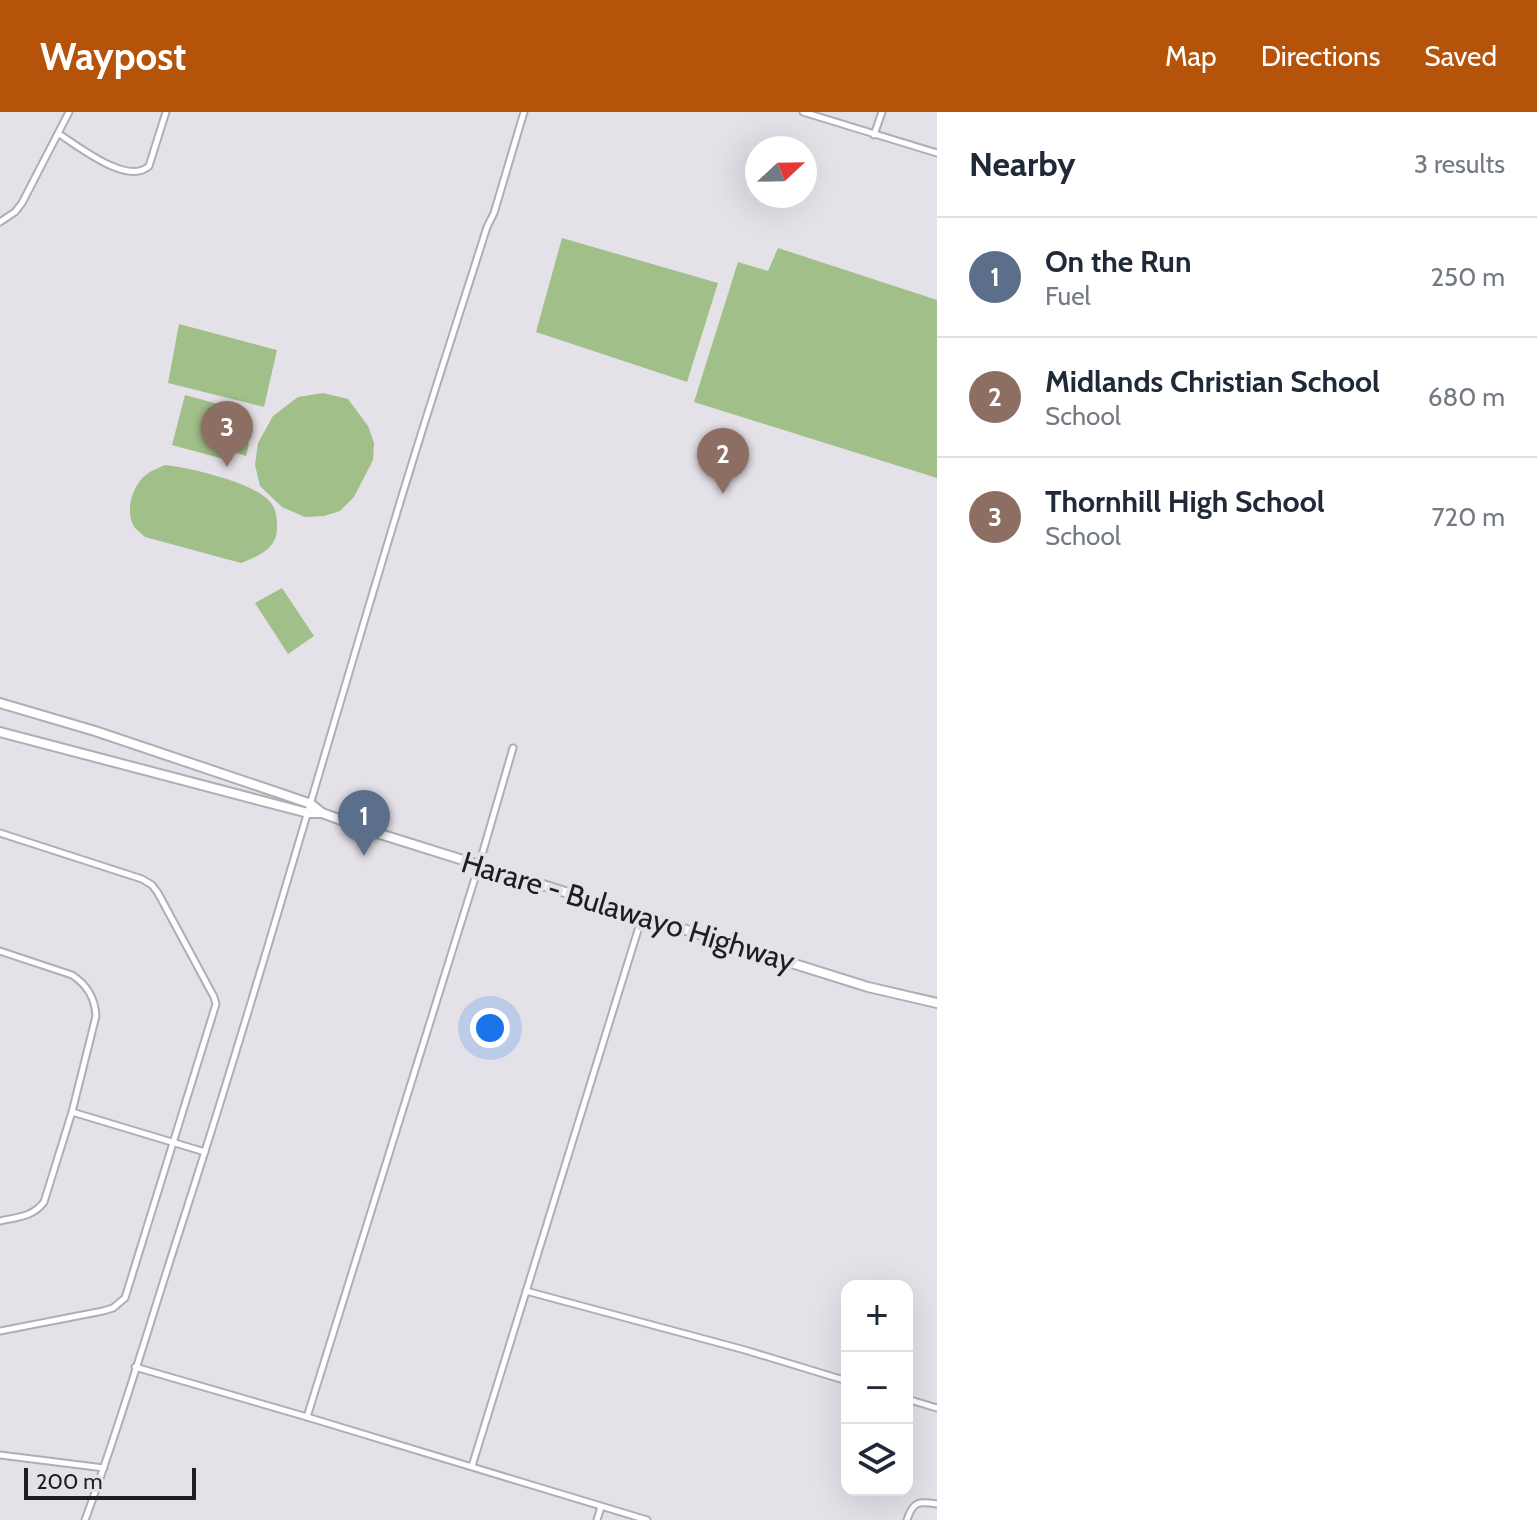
<!DOCTYPE html>
<meta charset="utf-8">
<style>
body{margin:0;font-family:Cabin,sans-serif;background:#f6f6f7;color:#1f2937}
.controls{position:absolute;right:24px;bottom:24px;display:grid;overflow:hidden;border-radius:16px;box-shadow:0 8px 32px #0002}
.controls button{width:72px;height:72px;display:grid;place-items:center;padding:0;border:0;border-bottom:2px solid #e0e1e3;background:#fff;color:#1f2937;font:40px sans-serif}
.compass{position:absolute;left:745px;top:24px;width:72px;height:72px;border-radius:50%;background:#fff;box-shadow:0 8px 32px #0002;rotate:68deg}
.scale{position:absolute;left:24px;bottom:20px;width:172px;box-sizing:border-box;padding-left:8px;border:4px solid #1e1d20;border-top:0;font-size:22px;line-height:28px;white-space:nowrap;color:#1e1d20;-webkit-text-stroke:6px #e5e1e9;paint-order:stroke}
.you{position:absolute;left:490px;top:916px;width:28px;height:28px;margin:-20px;border:6px solid #fff;border-radius:50%;background:#1a73e8;box-shadow:0 0 0 12px #1a73e833}
.badge{display:grid;place-items:center;width:52px;height:52px;border-radius:50%;background:#b45309;color:#fff;font-size:26px;font-weight:700}
.pin{position:absolute;translate:-50% -66px;filter:drop-shadow(0 2px 4px #0008)}
.pin::after{content:'';position:absolute;top:42px;width:28px;height:24px;background:inherit;clip-path:polygon(0 0,100% 0,50% 100%)}
.list{margin:0;padding:0;list-style:none}
h2{display:flex;justify-content:space-between;align-items:center;height:104px;margin:0;padding:0 32px;font-size:34px}
h2 small{font-size:26px;font-weight:400;color:#747a83}
.list li{display:grid;grid-template-columns:52px 1fr auto;gap:24px;align-items:center;box-sizing:border-box;height:120px;padding:0 32px;border-top:2px solid #e0e1e3}
.list b{display:block;font-size:30px;white-space:nowrap}
.list p{margin:0;font-size:26px;white-space:nowrap;color:#747a83}
.list em{font-size:26px;font-style:normal;color:#747a83}
.icon{flex:none;width:44px;height:44px;fill:none;stroke:currentColor;stroke-width:2;stroke-linecap:round;stroke-linejoin:round}
.map{position:relative;flex:none;width:937px;height:1408px;overflow:hidden}
header{display:flex;align-items:center;gap:48px;box-sizing:border-box;height:112px;padding:0 40px;background:#b45309;color:#fff}
header strong{font-size:38px}
nav{display:flex;gap:44px;margin-inline-start:auto;font-size:28px}
main{display:flex}
aside{flex:1;background:#fff}
.map>svg:first-child{display:block}
.green{fill:#a1bf88}
.lines{fill:none;stroke-linecap:round;stroke-linejoin:round}
.minor-casing{stroke:#b1adb4;stroke-width:9}
.trunk-casing{stroke:#b1adb4;stroke-width:12}
.minor{stroke:#fff;stroke-width:5}
.trunk{stroke:#fff;stroke-width:8}
.labels{text-anchor:middle;stroke-width:8;stroke-linejoin:round;paint-order:stroke}
.street-label{font-size:30px;fill:#1e1d20;stroke:#e5e1e9}
</style>
<header>
<strong>Waypost</strong>
<nav><a>Map</a><a>Directions</a><a>Saved</a></nav>
</header>
<main>
<div class="map">
<svg width="937" height="1408" viewBox="0 0 937 1408">
<rect width="100%" height="100%" fill="#e5e1e9"/>
<!-- green -->
<g class="green">
<path d="M562,126L718,171L687,270L536,220Z"/>
<path d="M778,136L937,188V366L694,290L738,150L768,159Z"/>
<path d="M179,212L277,238L264,295L168,271Z"/>
<path d="M323,281L348,287L368,314L374,331L373,348L354,385L340,399L324,404L305,405L282,395L260,374L255,353L258,331L273,304L298,285Z"/>
<path d="M185,283L244,299L237,328L249,331L246,344L234,340L231,349L172,333Z"/>
<path d="M165,353C190,356 254,370 270,390C276,396 277,405 277,414C278,436 259,444 241,451L145,425C142,422 138,419 135,416C124,400 132,373 147,362C152,358 159,356 165,353Z"/>
<path d="M282,476L314,524L288,542L255,491Z"/>
</g>
<g class="lines">
<defs>
<g id="minor">
<path d="M803,0L937,41"/>
<path d="M59,22C78,34 128,74 149,54L166,0"/>
<path d="M874,23L882,0"/>
<path d="M0,110L15,100L22,91L69,0"/>
<path d="M513,636L479,753L307,1305L647,1408"/>
<path d="M0,721L142,767L152,773L158,781L214,885L216,892L125,1186L113,1196L103,1199L0,1219"/>
<path d="M0,839L72,863C86,872 95,886 96,904L72,1000L44,1090C33,1105 17,1105 0,1109"/>
<path d="M72,1000L205,1040"/>
<path d="M526,1179L745,1238L847,1269"/>
<path d="M135,1255L307,1305"/>
<path d="M907,1287L937,1296"/>
<path d="M0,1343L104,1356"/>
<path d="M472,1354L642,805"/>
<path d="M85,1408C119,1317 146,1223 176,1130C254,890 322,648 395,407C424,310 456,213 487,115L494,101L524,0"/>
<path d="M597,1408L601,1395"/>
<path d="M907,1408C913,1389 919,1389 937,1392"/>
</g>
<g id="trunk">
<path d="M0,591L95,619L285,683L311,692L322,701"/>
<path d="M0,620L308,701H322L380,722L868,875L937,891"/>
</g>
</defs>
<!-- minor casing -->
<use href="#minor" class="minor-casing"/>
<!-- trunk casing -->
<use href="#trunk" class="trunk-casing"/>
<!-- minor -->
<use href="#minor" class="minor"/>
<!-- trunk -->
<use href="#trunk" class="trunk"/>
</g>
<g class="labels">
<!-- street labels -->
<g class="street-label">
<text transform="translate(628 800) rotate(17)" y="10">Harare - Bulawayo Highway</text>
</g>
</g>
</svg>
<div class="controls">
<button>+</button>
<button>−</button>
<button><svg class="icon" aria-label="layers" viewBox="0 0 24 24"><path d="M12 4l9 5-9 5-9-5zM3 14l9 5 9-5"/></svg></button>
</div>
<svg class="compass" viewBox="-18 -18 36 36"><path d="M0-13l5 13h-10z" fill="#e53935"/><path d="M0 13l5-13h-10z" fill="#747a83"/></svg>
<div class="scale">200 m</div>
<div class="you"></div>
<div class="pin badge" style="left:364px;top:744px;background:#5c6f8a">1</div>
<div class="pin badge" style="left:723px;top:382px;background:#8d6e63">2</div>
<div class="pin badge" style="left:227px;top:355px;background:#8d6e63">3</div>
</div>
<aside>
<h2>Nearby<small>3 results</small></h2>
<ul class="list">
<li><span class="badge" style="background:#5c6f8a">1</span><div><b>On the Run</b><p>Fuel</p></div><em>250 m</em></li>
<li><span class="badge" style="background:#8d6e63">2</span><div><b>Midlands Christian School</b><p>School</p></div><em>680 m</em></li>
<li><span class="badge" style="background:#8d6e63">3</span><div><b>Thornhill High School</b><p>School</p></div><em>720 m</em></li>
</ul>
</aside>
</main>
